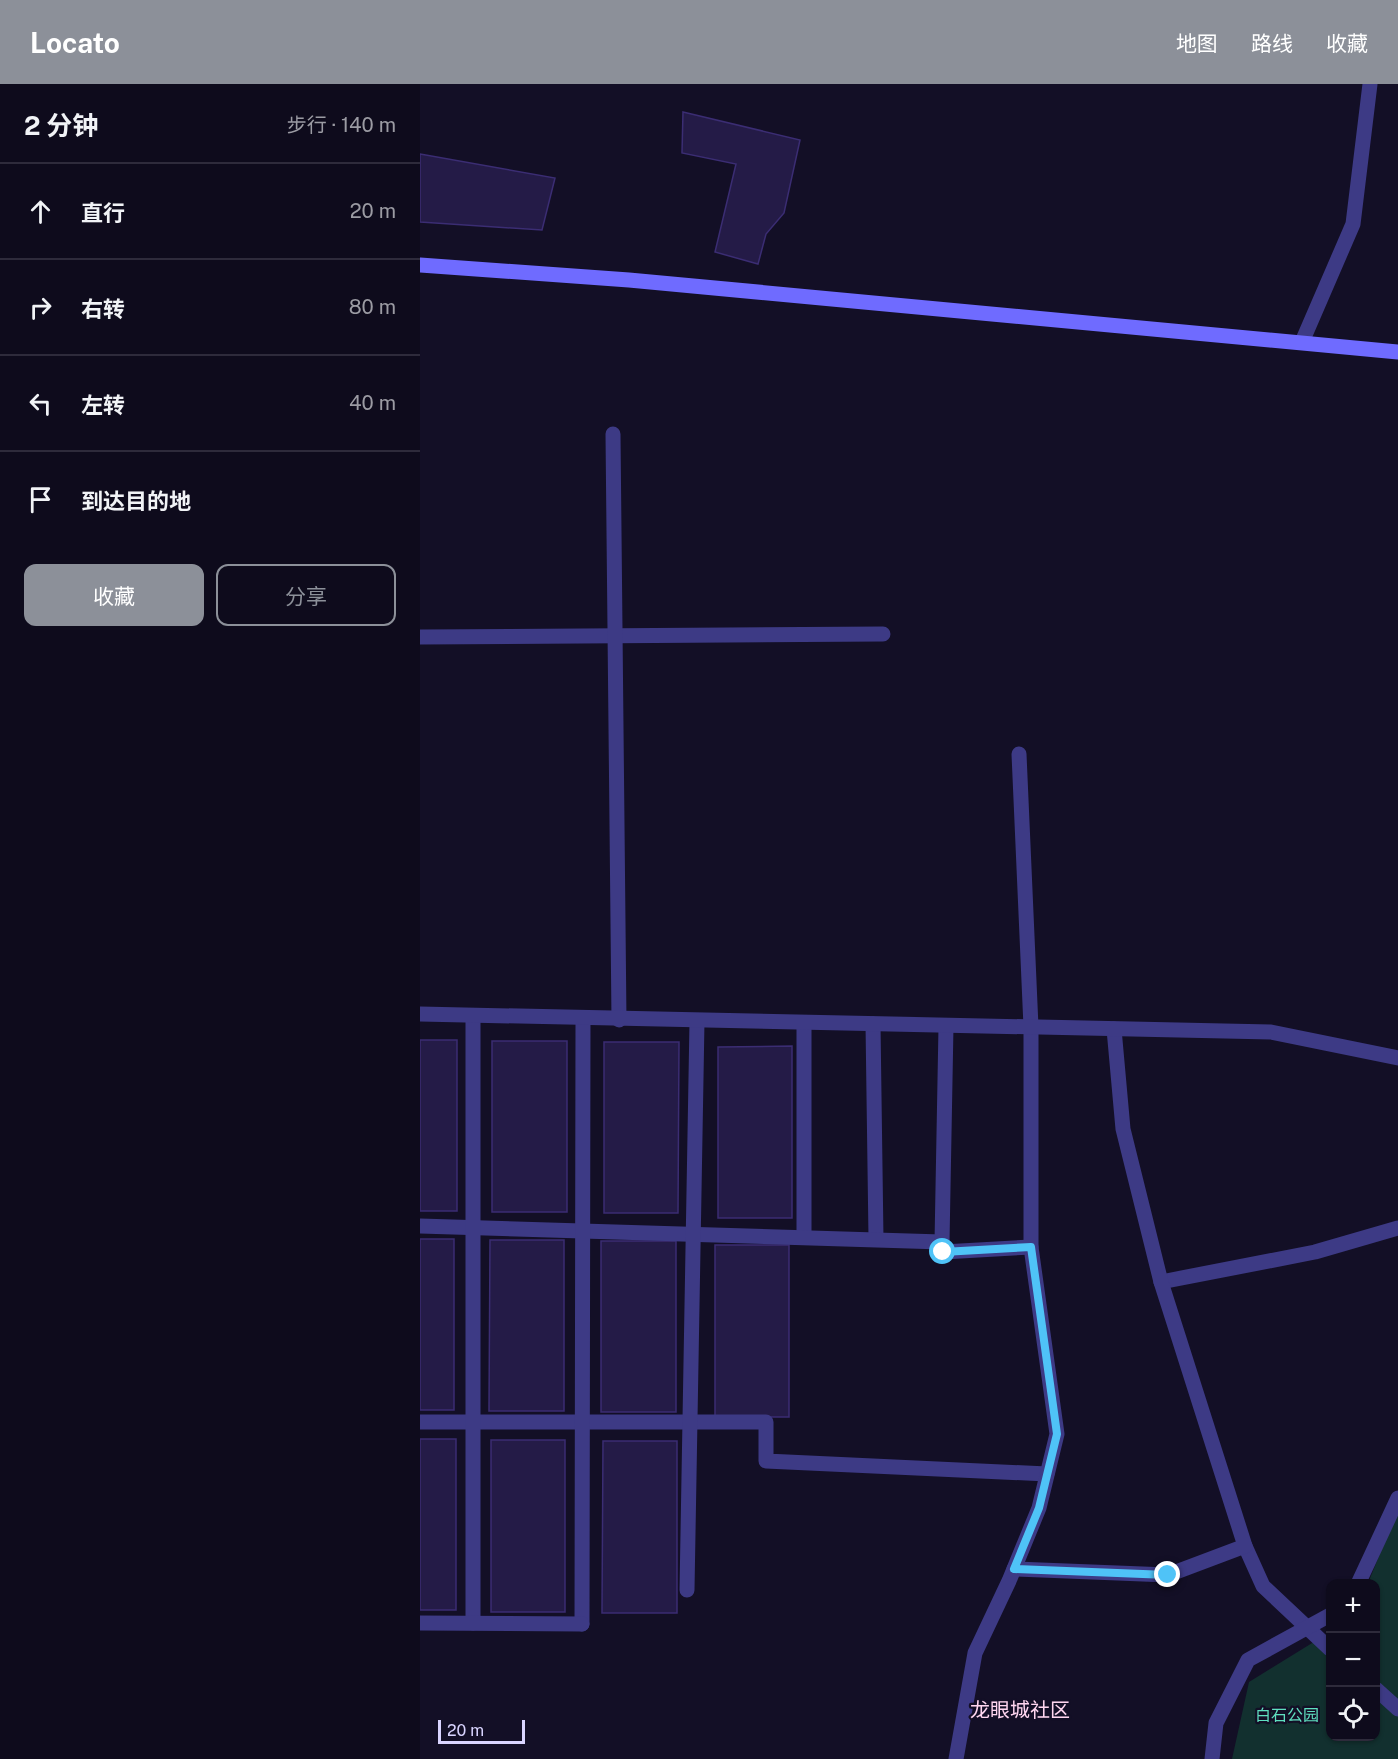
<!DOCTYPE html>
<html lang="zh">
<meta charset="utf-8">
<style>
body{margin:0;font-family:"Public Sans","Noto Sans SC",sans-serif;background:#1c1929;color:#f1f3f6}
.controls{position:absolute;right:18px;bottom:18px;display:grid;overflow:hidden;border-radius:12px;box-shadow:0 2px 4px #0004}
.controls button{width:54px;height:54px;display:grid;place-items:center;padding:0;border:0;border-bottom:2px solid #2e2b3b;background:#0e0b1c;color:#f1f3f6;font:30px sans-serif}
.scale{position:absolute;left:18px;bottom:15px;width:87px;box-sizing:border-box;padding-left:6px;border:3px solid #d9d4ff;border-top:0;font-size:16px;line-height:21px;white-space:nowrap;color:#d9d4ff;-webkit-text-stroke:4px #130f26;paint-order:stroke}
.stop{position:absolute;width:18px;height:18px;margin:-14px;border:4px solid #4fc3f7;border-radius:50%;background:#fff}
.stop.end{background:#4fc3f7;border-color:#fff;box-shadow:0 2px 6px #0008}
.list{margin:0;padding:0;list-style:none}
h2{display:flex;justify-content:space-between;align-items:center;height:78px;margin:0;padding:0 24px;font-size:26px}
h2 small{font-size:20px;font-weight:400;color:#9b9ba3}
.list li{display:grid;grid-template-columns:39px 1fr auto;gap:18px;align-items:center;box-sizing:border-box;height:96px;padding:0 24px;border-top:2px solid #2e2b3b}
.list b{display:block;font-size:22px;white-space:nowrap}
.list em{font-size:20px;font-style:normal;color:#9b9ba3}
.actions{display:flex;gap:12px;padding:18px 24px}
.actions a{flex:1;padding:14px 0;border:2px solid #8c9099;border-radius:12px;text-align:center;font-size:21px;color:#8c9099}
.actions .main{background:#8c9099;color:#fff}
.icon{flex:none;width:33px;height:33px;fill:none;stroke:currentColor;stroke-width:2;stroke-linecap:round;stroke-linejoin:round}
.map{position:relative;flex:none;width:978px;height:1675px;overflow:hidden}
header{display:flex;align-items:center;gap:36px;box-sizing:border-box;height:84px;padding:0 30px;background:#8c9099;color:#fff}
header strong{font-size:28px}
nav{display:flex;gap:33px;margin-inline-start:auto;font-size:21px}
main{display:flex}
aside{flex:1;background:#0e0b1c}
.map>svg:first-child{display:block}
.green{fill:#12302f}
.building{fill:#241b47;stroke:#3b2d73;stroke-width:1.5}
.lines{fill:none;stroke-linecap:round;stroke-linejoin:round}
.lane{stroke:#3d3a85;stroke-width:15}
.street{stroke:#3d3a85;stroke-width:15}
.secondary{stroke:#6f6bff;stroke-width:15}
.route{stroke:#4fc3f7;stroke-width:8}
.labels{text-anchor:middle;stroke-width:4.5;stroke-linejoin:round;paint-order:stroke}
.park-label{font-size:16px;fill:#5fe0c0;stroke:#130f26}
.quarter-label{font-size:20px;fill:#ffd6f0;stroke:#130f26}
</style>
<header>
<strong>Locato</strong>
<nav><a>地图</a><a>路线</a><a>收藏</a></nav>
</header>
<main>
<aside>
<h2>2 分钟<small>步行 · 140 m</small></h2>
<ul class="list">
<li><svg class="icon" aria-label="ahead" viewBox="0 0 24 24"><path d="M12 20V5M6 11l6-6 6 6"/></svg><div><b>直行</b></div><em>20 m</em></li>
<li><svg class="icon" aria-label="right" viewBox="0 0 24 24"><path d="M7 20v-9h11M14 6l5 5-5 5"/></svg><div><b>右转</b></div><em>80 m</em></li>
<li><svg class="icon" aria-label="left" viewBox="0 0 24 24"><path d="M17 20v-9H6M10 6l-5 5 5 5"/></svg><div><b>左转</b></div><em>40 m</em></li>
<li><svg class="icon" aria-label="arrive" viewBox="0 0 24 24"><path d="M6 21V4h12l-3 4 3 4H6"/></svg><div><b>到达目的地</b></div></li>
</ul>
<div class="actions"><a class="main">收藏</a><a>分享</a></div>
</aside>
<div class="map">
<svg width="978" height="1675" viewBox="0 0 978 1675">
<rect width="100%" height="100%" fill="#130f26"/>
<!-- green -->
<path class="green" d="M978,1426V1675H812L829,1598L910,1548V1652H956V1500L948,1499Z"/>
<!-- building -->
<g class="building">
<path d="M263,28L380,56L364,129L346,150L338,180L295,168L316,80L262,69Z"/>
<path d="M0,70L135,94L122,146L0,138Z"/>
<rect x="0" y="956" width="37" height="171"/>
<rect x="72" y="957" width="75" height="171"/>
<path d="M184,958H259L258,1129H184Z"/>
<path d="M372,962V1134H298V963Z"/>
<rect x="0" y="1155" width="34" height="171"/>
<path d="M70,1156H144V1327H69Z"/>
<rect x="181" y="1157" width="75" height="171"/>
<rect x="295" y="1161" width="74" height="172"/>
<rect x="0" y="1355" width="36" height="171"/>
<rect x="71" y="1356" width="74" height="172"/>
<path d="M183,1357H257V1529H182Z"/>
</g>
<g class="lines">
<!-- lane -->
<g class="lane">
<path d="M0,553L463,550"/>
<path d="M384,939V1153"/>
<path d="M453,940L456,1155"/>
<path d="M0,1142L522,1158L523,1168L611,1163"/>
<path d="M522,1158L526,942"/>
<path d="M741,1198L895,1168L978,1144"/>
<path d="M0,1338H346V1377L627,1390"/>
<path d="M825,1462L843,1502L910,1565"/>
<path d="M594,1485L748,1491L825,1462L741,1198L703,1045L694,945"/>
<path d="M267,1506L277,937"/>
<path d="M53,1539V932"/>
<path d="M162,1540L163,935"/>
<path d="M956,1605L978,1625"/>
<path d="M536,1675L555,1569L589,1497L619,1424L637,1350L611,1163V943L599,670"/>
</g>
<!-- street -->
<g class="street">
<path d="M882,258L933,140L950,0"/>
<path d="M193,350L199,936"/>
<path d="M0,930L851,948L978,974"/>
<path d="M938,1500L978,1414"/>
<path d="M0,1539L162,1540"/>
<path d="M792,1675L796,1639L828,1576L910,1531"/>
</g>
<!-- secondary -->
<path class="secondary" d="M0,181L209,196L978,268"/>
</g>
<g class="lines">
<!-- route -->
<path class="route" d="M523,1168L611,1163L637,1350L619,1424L594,1485L748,1491"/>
</g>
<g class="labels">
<!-- park labels -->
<g class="park-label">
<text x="867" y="1637">白石公园</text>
</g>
<!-- quarter labels -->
<g class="quarter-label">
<text x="600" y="1633">龙眼城社区</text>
</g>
</g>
</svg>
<div class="controls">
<button>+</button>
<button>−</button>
<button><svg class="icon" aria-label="locate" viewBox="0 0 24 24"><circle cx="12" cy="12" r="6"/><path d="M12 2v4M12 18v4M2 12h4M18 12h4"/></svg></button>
</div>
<div class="scale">20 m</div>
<div class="stop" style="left:523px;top:1168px"></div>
<div class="stop end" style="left:748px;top:1491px"></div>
</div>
</main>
